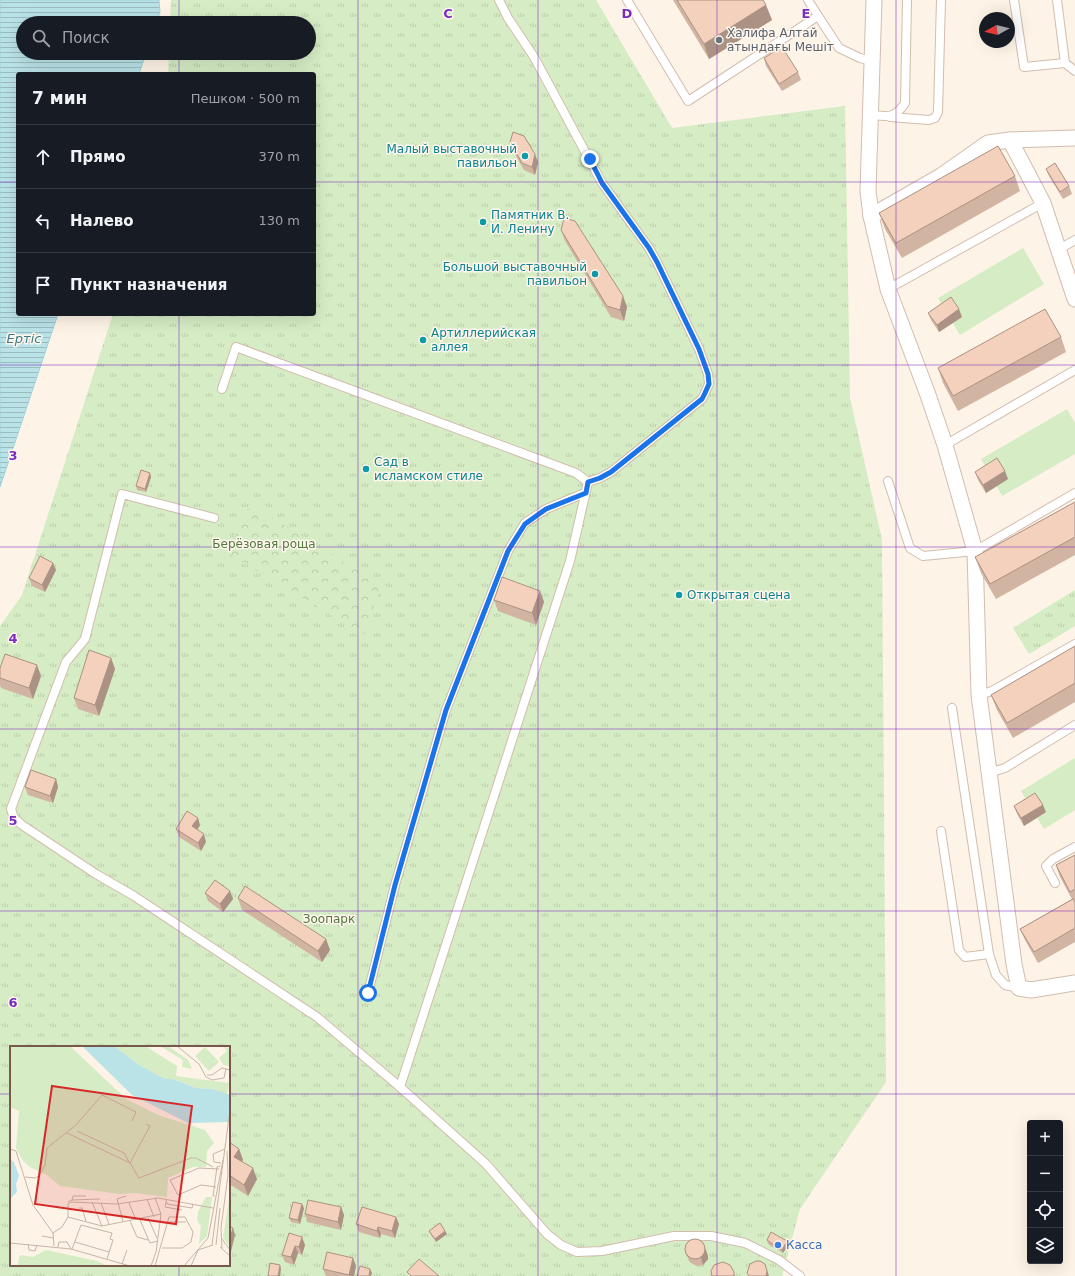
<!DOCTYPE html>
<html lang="ru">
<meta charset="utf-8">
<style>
body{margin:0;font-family:"DejaVu Sans",sans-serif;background:#20242c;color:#f1f3f6}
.controls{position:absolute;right:12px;bottom:12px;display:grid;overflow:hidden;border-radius:4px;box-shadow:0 4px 16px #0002}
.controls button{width:36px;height:36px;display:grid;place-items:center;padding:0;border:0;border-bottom:1px solid #363941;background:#171b24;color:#f1f3f6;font:20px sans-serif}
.compass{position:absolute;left:979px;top:12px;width:36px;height:36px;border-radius:50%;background:#171b24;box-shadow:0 4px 16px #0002;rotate:262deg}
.stop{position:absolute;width:12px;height:12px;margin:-9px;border:3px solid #1a73e8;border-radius:50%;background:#fff}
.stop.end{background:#1a73e8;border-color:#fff;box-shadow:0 1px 4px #0008}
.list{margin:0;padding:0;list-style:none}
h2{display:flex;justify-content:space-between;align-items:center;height:52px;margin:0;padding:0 16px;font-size:17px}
h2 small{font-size:13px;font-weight:400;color:#9ea1a6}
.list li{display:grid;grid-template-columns:26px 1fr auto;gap:12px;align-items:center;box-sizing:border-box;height:64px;padding:0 16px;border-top:1px solid #363941}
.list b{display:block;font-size:15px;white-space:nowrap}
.list em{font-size:13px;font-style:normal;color:#9ea1a6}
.icon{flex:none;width:22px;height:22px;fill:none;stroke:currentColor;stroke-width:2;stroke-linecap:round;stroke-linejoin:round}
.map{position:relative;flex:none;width:1075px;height:1276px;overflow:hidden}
.search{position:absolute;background:#171b24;box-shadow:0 4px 16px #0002;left:16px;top:16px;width:300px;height:44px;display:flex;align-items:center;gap:10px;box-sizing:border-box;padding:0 14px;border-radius:22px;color:#9ea1a6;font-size:15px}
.panel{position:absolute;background:#171b24;box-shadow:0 4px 16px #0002;left:16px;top:72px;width:300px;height:244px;border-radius:4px}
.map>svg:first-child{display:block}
.grass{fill:url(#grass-tufts);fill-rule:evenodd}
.forest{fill:url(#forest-crowns)}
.pitch{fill:#d5ecc4}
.water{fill:url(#water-rules);stroke:#9fd3da}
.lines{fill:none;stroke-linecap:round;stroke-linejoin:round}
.service-casing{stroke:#d2bdae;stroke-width:10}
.minor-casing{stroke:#d2bdae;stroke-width:17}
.service{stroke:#fff;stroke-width:8}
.minor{stroke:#fff;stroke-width:15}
.wall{fill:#d2b4a3}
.shaded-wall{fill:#ab9284}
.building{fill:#f4d1bd;stroke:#ab9284}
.route{stroke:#1a73e8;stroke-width:5}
.grid{fill:none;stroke:#7b2cbf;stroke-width:1;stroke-opacity:0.55}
.worship-dot{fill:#6b7280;stroke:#fff7ed;stroke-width:1.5}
.culture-dot{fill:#0f9aa8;stroke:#fff7ed;stroke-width:1.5}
.shop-dot{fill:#3f7fe0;stroke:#fff7ed;stroke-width:1.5}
.labels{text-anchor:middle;stroke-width:3;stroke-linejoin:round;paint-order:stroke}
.worship-label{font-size:12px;fill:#5b616d;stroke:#fff7ed;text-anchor:start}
.culture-label{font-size:12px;fill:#0d838f;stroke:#fff7ed;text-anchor:start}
.park-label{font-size:12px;fill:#52783e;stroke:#fff7ed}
.shop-label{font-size:12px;fill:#366cbe;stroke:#fff7ed;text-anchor:start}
.water-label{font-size:13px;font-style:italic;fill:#3f7b85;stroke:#fff7ed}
.inset-road{fill:none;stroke:#c8b5a8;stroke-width:1}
.view{fill:#d62828;fill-opacity:0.15;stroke:#d62828;stroke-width:2}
.inset-edge{fill:none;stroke:#78584a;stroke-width:2}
.grid-label{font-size:13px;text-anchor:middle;font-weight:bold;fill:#7b2cbf;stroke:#fff7ed;stroke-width:3;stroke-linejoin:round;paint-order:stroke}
</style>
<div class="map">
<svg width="1075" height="1276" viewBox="0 0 1075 1276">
<defs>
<pattern id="grass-tufts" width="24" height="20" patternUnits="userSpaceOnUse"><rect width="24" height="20" fill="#d5ecc4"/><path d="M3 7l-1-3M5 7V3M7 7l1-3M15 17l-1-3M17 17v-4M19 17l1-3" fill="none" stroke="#baccaa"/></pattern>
<pattern id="forest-crowns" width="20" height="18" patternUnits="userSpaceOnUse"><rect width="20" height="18" fill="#d5ecc4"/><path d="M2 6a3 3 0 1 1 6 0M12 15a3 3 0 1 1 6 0" fill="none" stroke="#baccaa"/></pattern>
<pattern id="water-rules" width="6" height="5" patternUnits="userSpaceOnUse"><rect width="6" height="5" fill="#bae3e8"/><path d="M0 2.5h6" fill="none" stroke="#9cbbbe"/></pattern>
</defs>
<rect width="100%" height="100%" fill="#fdf3e6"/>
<!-- grass -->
<g class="grass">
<path d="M171,0H596L672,128L845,106L850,398L882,540L886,1082L800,1209L782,1276H0V626L22,595L113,314H314V74H168L169,53H309V23H170ZM11,1047H229V1265H11Z"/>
<path d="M1075,590V626L1029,654L1013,628Z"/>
</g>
<!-- forest -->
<path class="forest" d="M250,504L381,585L373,609L371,632L357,635L341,621L227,553Z"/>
<!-- pitch -->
<g class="pitch">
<path d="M1023,248L1044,284L960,335L938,298Z"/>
<path d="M1067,409L1075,423V454L1002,496L981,459Z"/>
<path d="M1075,758V810L1044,829L1021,791Z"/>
</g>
<!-- water -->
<path class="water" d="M0,0H159L160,12L156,23H23V53H146L139,74H18V314H58L0,487Z"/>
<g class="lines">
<defs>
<g id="service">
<path d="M627,0L688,101L818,16L808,0"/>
<path d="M1014,0L1024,67L1065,63L1075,71"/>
<path d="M1057,0L1065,63"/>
<path d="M818,16L839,48L860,58L872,61"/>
<path d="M870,115C887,116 894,120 905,103L907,0"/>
<path d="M890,117L929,120L935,118L938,112L941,0"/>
<path d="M1058,250L1075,240"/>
<path d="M888,289L1043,203"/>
<path d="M222,389L236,347L576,473L588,482"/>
<path d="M945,445L1075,370"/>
<path d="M888,481L910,548L923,556L975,551L1075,493"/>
<path d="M214,518L122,494L85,639L66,662L11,809L14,818L22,825L96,874L134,896L317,1017L400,1087L486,1164L547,1234L561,1245L577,1252L602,1251L674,1236H711L745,1243L779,1260L800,1276"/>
<path d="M979,695L992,691L1075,644"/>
<path d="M952,708L989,954L996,975L1005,985L1019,988"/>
<path d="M989,773L1005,768L1075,725"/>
<path d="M941,831L959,950L965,957L989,954"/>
<path d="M1055,883L1046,866L1053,859L1075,847"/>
<path d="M368,993L395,885L446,710L508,551L525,523L546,509L585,493"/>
<path d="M400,1087L570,561L588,482L600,478L611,472L702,399L705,393L709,384L708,374L699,349L657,262L649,248L602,183L534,57L508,18L499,0"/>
</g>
<g id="minor">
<path d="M874,0L868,191L871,216L888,289L928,395L945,445L975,551L979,695L1014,964L1019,988L1031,990L1075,983"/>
<path d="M1010,140L1043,203L1075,299"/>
<path d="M871,216L941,176L988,143L1010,140L1075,138"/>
</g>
</defs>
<!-- service casing -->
<use href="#service" class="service-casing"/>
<!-- minor casing -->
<use href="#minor" class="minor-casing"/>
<!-- service -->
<use href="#service" class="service"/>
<!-- minor -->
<use href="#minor" class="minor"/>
</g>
<!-- wall -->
<g class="wall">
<path d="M673,0H763L772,20L709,59Z"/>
<path d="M764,58L798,72L801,80L782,91L766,66Z"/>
<path d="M510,142L538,162L535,175L524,170L512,149Z"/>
<path d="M1046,169L1069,186L1072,194L1063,199L1049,176Z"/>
<path d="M1015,176L1020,191L902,258L885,229L879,213Z"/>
<path d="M561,230L627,307L624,321L611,317L565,241Z"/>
<path d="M928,313L962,317L939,332L931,320Z"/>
<path d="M1061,337L1066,352L958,411L943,383L938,368Z"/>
<path d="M975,472L1008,479L986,493L978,480Z"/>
<path d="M150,473L151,477L146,492L137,490L136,486Z"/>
<path d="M1075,502V555L996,599L981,573L975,557Z"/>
<path d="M53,563L56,570L45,592L32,586L29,578Z"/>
<path d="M540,591L544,602L536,625L498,611L494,600Z"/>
<path d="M1075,646V702L1013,738L997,710L991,695Z"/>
<path d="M111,658L115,669L99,716L78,709L74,698Z"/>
<path d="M0,668L41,676L33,699L1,688L0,685Z"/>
<path d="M56,779L58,787L53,803L28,795L25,787Z"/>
<path d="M1014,806L1046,812L1024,826L1017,814Z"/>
<path d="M200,825L197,830L206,842L201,851L179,837L176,829Z"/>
<path d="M1075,855V942L1038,963L1025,940L1020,929L1072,899L1060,877L1056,865Z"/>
<path d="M230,891L233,899L223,912L208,901L205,893Z"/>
<path d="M238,898L330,950L322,962L242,910Z"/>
<path d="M229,1142L239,1149L243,1160L242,1162L257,1179L248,1196L229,1184Z"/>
<path d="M341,1207L344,1215L341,1230L307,1222L305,1214Z"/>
<path d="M304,1208L300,1224L291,1222L289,1218Z"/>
<path d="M396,1217L399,1224L395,1238L381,1234L380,1238L359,1232L356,1224Z"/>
<path d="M429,1231H445L447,1234L436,1242L431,1235Z"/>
<path d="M289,1233L305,1245L302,1255L298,1253L294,1265L285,1262L282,1255Z"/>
<path d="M767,1240L787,1241L788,1245L783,1253L768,1244Z"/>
<path d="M703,1242L708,1256V1259L703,1265L697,1266L691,1263L689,1261L686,1253Z"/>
<path d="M353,1258L356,1266L354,1276H326L323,1269Z"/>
</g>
<!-- shaded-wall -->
<g class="shaded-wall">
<path d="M766,5L772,20L709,59L704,44Z"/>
<path d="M535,154L538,162L535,175L532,167Z"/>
<path d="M623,296L627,307L624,321L620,310Z"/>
<path d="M959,309L962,317L939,332L937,325Z"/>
<path d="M1005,471L1008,479L986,493L983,485Z"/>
<path d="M150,473L151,477L146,492L145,489Z"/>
<path d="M53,563L56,570L45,592L42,585Z"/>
<path d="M540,591L544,602L536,625L532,613Z"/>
<path d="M111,658L115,669L99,716L95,705Z"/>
<path d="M37,665L41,676L33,699L29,688Z"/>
<path d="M56,779L58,787L53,803L50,796Z"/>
<path d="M1043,805L1046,812L1024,826L1021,818Z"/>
<path d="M198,818L200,825L195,834L192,826Z"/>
<path d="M204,834L206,842L201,851L198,843Z"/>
<path d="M230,891L233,899L223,912L220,904Z"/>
<path d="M326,939L330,950L322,962L318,951Z"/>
<path d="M239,1149L243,1160L238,1168L234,1157Z"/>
<path d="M253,1168L257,1179L248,1196L244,1185Z"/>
<path d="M302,1204L304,1208L300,1224L298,1220Z"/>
<path d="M341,1207L344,1215L341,1230L338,1222Z"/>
<path d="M396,1217L399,1224L395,1238L392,1231Z"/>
<path d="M378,1227L381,1234L380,1238L377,1231Z"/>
<path d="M233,1228L235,1235L229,1260V1242Z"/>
<path d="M445,1231L447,1234L436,1242L435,1239Z"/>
<path d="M302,1237L305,1245L302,1255L299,1247Z"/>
<path d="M787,1241L788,1245L783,1253L782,1250Z"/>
<path d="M295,1246L298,1253L294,1265L291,1257Z"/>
<path d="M705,1248L708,1256V1259L703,1265L701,1257Z"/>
<path d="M353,1258L356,1266L354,1276H350L349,1275Z"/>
<path d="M765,1264L769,1276H766Z"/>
<path d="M280,1265L281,1269L280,1276H278Z"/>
<path d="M370,1269L372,1273L371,1276H369Z"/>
</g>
<!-- building -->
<g class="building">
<path d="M677,0H763L766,5L704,44Z"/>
<path d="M782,47L798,72L779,84L764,58Z"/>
<path d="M513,132L524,136L535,154L532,167L522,163L510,142Z"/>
<path d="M998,146L1015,176L896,243L879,213Z"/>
<path d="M1055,163L1069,186L1060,192L1046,169Z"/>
<path d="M564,218L575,221L623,296L620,310L607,306L561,230Z"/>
<path d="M951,297L959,309L937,325L928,313Z"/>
<path d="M1045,309L1061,337L953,396L938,368Z"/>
<path d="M997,458L1005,471L983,485L975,472Z"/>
<path d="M141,470L150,473L145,489L136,486Z"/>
<path d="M1075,502V537L990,584L975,557Z"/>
<path d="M40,556L53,563L42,585L29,578Z"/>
<path d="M502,577L540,591L532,613L494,600Z"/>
<path d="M1075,646V683L1007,723L991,695Z"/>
<path d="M89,650L111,658L95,705L74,698Z"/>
<path d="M5,654L37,665L29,688L0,678V668Z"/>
<path d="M31,770L56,779L50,796L25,787Z"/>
<path d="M1035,793L1043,805L1021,818L1014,806Z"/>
<path d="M187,811L198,818L192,826L204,834L198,843L176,829Z"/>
<path d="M1075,855V889L1070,892L1056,865Z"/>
<path d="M215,880L230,891L220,904L205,893Z"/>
<path d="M245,886L326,939L318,951L238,898Z"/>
<path d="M1073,899L1075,902V928L1034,952L1020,929Z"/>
<path d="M229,1142L239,1149L234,1157L253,1168L244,1185L229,1175Z"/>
<path d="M308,1200L341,1207L338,1222L305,1214Z"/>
<path d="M293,1202L302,1204L298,1220L289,1218Z"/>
<path d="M362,1207L396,1217L392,1231L378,1227L377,1231L356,1224Z"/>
<path d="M440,1223L445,1231L435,1239L429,1231Z"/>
<path d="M229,1226L233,1228L229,1242Z"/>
<path d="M771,1232L787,1241L782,1250L767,1240Z"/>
<path d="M289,1233L302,1237L299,1247L295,1246L291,1257L282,1255Z"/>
<circle cx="695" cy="1249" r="10"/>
<path d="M327,1252L353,1258L349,1275L323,1269Z"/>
<path d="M419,1259L439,1276H411L407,1272Z"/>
<path d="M756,1261H760L765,1264L767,1271L766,1276H749L747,1273L750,1264Z"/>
<path d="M723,1262L730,1265L734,1272V1276H712L711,1271L714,1265Z"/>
<path d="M270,1263L280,1265L278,1276H280H268Z"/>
<path d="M360,1266L370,1269L369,1276H357Z"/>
</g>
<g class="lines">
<!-- route -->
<path class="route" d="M368,993L395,885L446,710L508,551L525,524L546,509L586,493L588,482L600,478L611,472L702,399L705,393L709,384L708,374L699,349L657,262L649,248L602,183L590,159"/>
</g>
<!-- grid -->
<path class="grid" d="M179,0V23M358,0V1276M538,0V1276M717,0V1276M896,0V1276M179,53V74M0,182H18M314,182H1075M179,314V1047M0,365H1075M0,547H1075M0,729H1075M0,911H1075M0,1094H11M229,1094H1075M179,1265V1276"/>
<!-- markers -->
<circle class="worship-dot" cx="719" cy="40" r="4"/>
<g class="culture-dot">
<circle cx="525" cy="156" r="4"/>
<circle cx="483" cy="222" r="4"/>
<circle cx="595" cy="274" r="4"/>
<circle cx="423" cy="340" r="4"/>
<circle cx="366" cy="469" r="4"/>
<circle cx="679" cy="595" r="4"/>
</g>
<circle class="shop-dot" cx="778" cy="1245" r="4"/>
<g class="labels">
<!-- worship labels -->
<g class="worship-label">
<text x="727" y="37">Халифа Алтай<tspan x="727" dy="14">атындағы Мешіт</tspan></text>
</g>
<!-- culture labels -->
<g class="culture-label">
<text x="517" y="153" text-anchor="end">Малый выставочный<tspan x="517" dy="14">павильон</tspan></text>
<text x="491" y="219">Памятник В.<tspan x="491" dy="14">И. Ленину</tspan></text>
<text x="587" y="271" text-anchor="end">Большой выставочный<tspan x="587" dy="14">павильон</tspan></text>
<text x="431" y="337">Артиллерийская<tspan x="431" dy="14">аллея</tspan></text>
<text x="374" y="466">Сад в<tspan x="374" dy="14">исламском стиле</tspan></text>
<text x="687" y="599">Открытая сцена</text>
</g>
<!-- park labels -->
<g class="park-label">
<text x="264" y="548">Берёзовая роща</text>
<text x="329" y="923">Зоопарк</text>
</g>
<!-- shop labels -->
<g class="shop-label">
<text x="786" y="1249">Касса</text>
</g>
<!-- water labels -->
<g class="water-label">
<text x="24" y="343">Ертіс</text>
</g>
</g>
<!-- overview -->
<g transform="translate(10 1046)">
<rect width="220" height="220" fill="#fdf3e6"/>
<path d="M46,0H60L116,53L148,69L195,84L204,97L197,105L196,121H183L158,132L157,151L125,147L109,148L50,140L37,129L20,121L13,115L6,102L9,65L0,61V42Z" fill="#d5ecc4"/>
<path d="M0,0H56L95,34L94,39L74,24H66L35,44L33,53L25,62L0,61ZM104,0L137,1L167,20L166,30L219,37L217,49L203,43L186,42L163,33H155L129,19ZM150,0H158L178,14L182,23L172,21L173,14ZM213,0L220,3L219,20L214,19L209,12L217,5ZM118,76L123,80L112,93L107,91ZM220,147V201L213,192ZM196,151H202L197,190L189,198L191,180L187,174L188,166ZM36,204L87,215L98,220H7L10,209L23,211Z" fill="#d5ecc4"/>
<path d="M195,1L209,16L199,25L185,10Z" fill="#d5ecc4"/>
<path d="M72,0H104L129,19L155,33H163L186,42L203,43L220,49V76L178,77L122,49ZM0,113L4,116L9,130L6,138L7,146L0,153Z" fill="#bae3e8"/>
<path class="inset-road" d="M167,0L189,18L196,31L202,34L214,32L216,23M197,29H202L212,22L220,24M67,85L114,107L119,116M57,87L120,117L129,132L181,112H186L203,121M0,103L6,105L23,159L43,187L44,200M120,117L140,80L136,78M211,117L204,116L203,108L215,103M15,131L26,132L31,127L35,119L37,102L66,79L92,49L126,66L122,75M206,141L191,139L168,149L160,134L189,122L209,123M205,150H203L207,121L210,120M137,153L144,171M62,154L63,150H76M156,154L157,158L182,162L183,158M58,156L62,154L90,153M82,156L92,180M156,156L155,161L172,164M91,157L99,178M119,157L126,174M69,162H72L76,175M58,171V158L61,156L107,158L148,152L203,162M138,172L147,192M130,174L140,197L148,195M113,175L107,153L116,150M120,175L127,191L138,194M159,176H176M43,187L52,181L58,171L92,180L151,168M32,190L44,192M212,193L220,204M65,196L99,206M0,197L61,203L120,220M18,198L19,204L25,205L27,199M202,199L220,64M206,199L210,162M48,201L49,196H57L61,203M210,201L220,210M212,202L211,182L218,129L217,105M62,203L71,179L98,186L102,187L100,193L103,194L97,213M112,218L117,204M141,220L146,206L151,168L145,152M145,220L159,171H175L183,186L181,196L172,202H152M174,220L198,192L213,114M181,220L188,204L203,199"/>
<path class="view" d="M42,40L182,60L166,178L25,158Z"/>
<rect width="220" height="220" class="inset-edge"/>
</g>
<g class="grid-label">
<text x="448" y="18">C</text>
<text x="627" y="18">D</text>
<text x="806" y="18">E</text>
<text x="13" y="460">3</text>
<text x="13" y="643">4</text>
<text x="13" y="825">5</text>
<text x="13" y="1007">6</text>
</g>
</svg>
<div class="controls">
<button>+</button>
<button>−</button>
<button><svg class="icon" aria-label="locate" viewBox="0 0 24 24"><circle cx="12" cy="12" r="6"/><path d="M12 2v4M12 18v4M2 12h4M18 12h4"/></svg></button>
<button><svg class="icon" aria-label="layers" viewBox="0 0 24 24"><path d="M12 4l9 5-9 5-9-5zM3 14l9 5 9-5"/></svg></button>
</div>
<svg class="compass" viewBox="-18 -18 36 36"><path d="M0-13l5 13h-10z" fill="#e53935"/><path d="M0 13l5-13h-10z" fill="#9ea1a6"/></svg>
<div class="stop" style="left:368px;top:993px"></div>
<div class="stop end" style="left:590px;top:159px"></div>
<div class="search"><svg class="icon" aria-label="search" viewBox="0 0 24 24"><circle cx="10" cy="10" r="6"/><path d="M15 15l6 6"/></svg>Поиск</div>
<section class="panel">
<h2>7 мин<small>Пешком · 500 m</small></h2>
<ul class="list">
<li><svg class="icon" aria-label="ahead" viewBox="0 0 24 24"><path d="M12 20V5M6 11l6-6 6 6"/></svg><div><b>Прямо</b></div><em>370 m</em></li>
<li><svg class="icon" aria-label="left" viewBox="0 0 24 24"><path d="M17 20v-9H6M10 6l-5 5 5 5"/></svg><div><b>Налево</b></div><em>130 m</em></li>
<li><svg class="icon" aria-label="arrive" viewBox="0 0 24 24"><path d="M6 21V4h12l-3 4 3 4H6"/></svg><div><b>Пункт назначения</b></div></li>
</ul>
</section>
</div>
